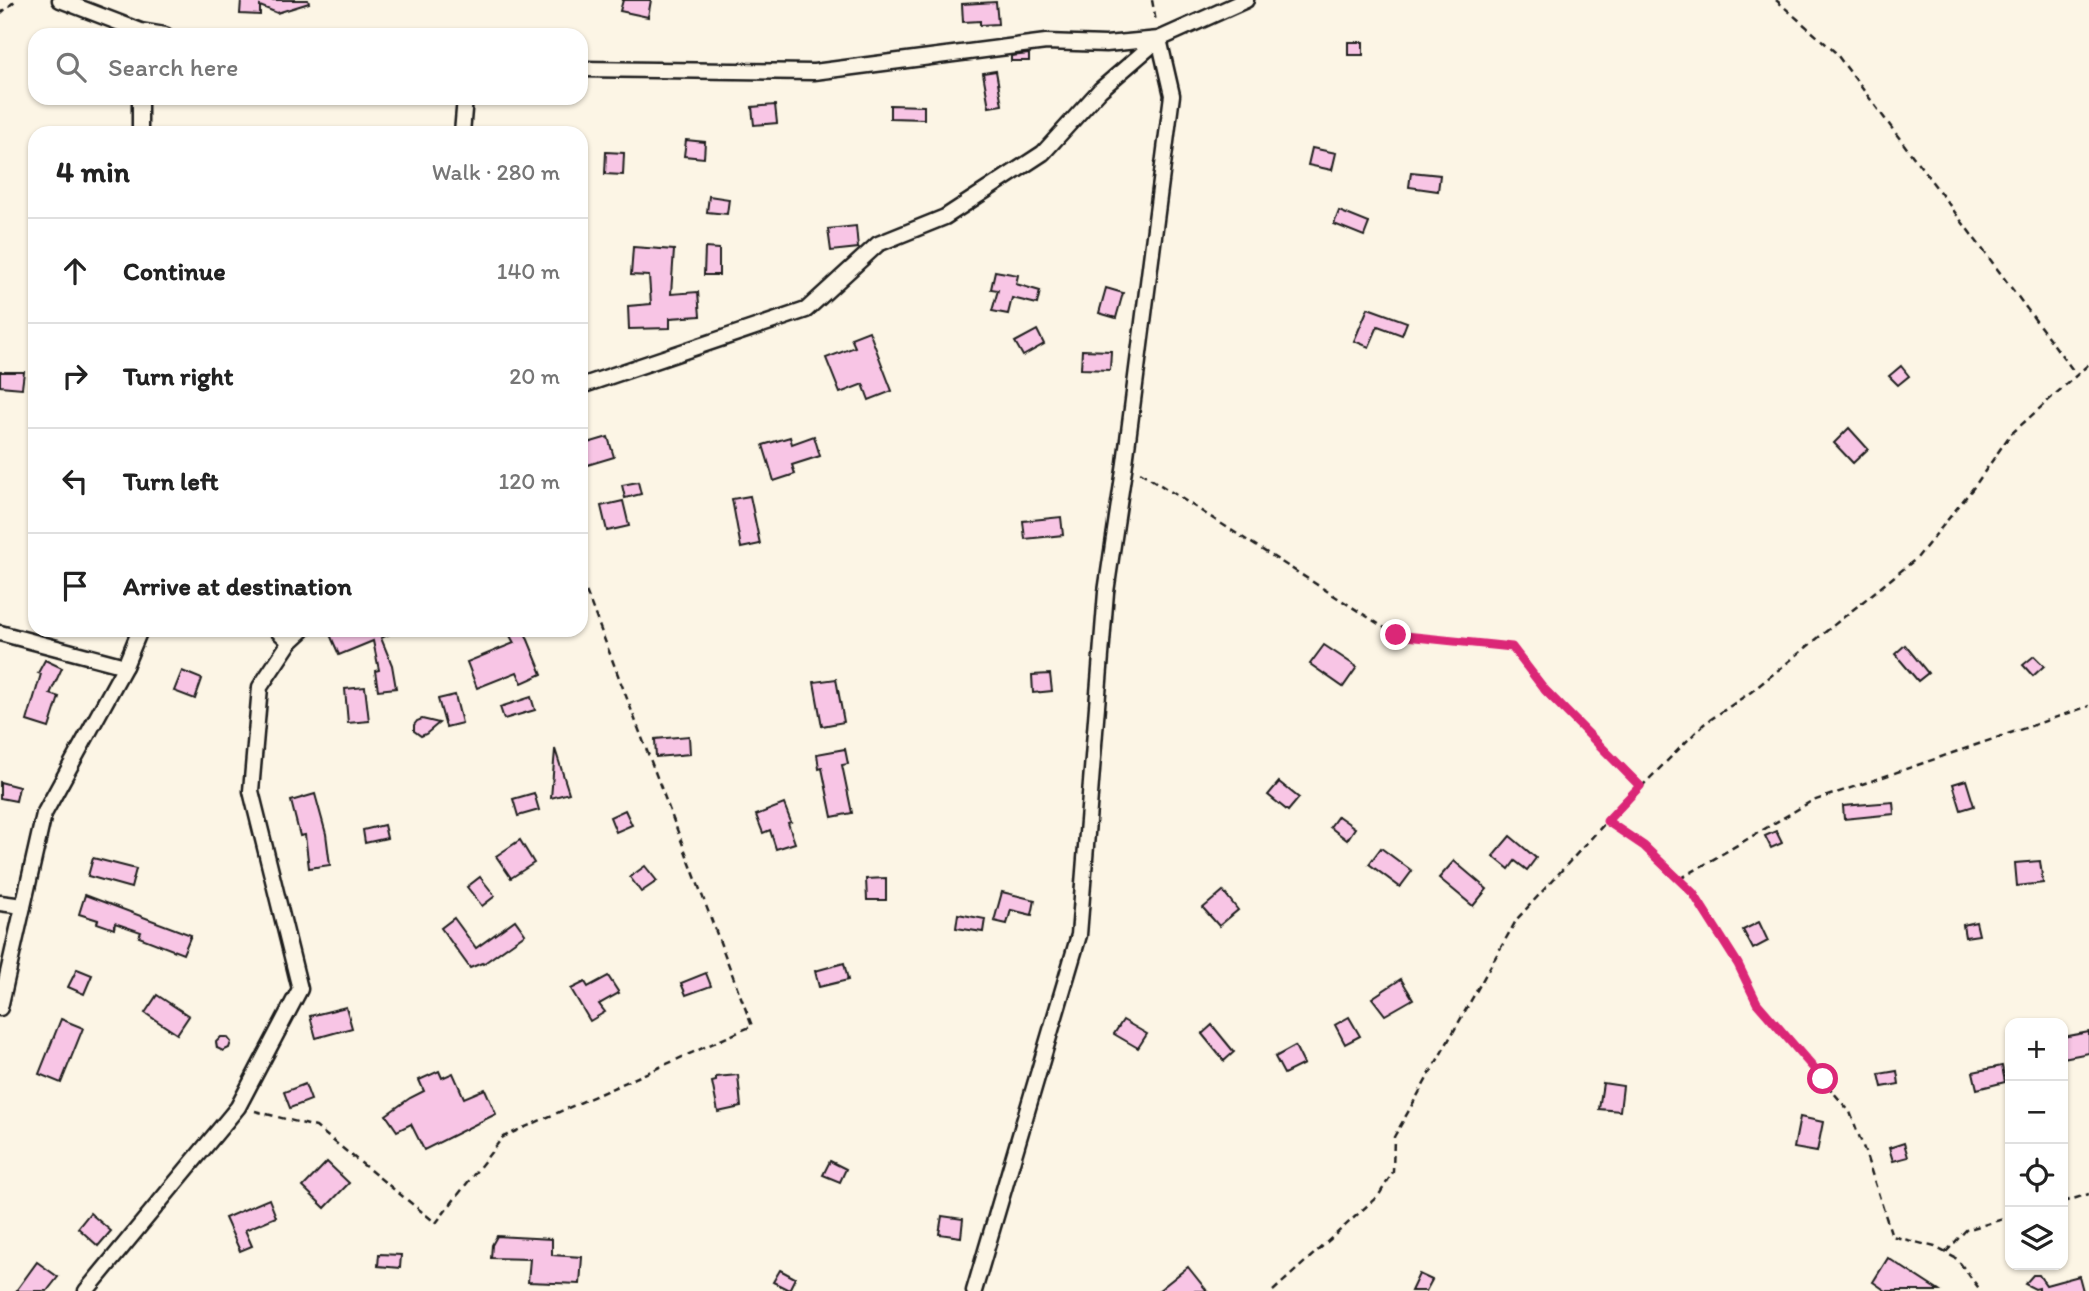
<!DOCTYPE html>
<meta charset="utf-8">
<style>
body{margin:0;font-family:Itim,sans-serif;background:#f6f6f6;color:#222}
.controls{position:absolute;right:21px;bottom:21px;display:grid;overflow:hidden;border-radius:14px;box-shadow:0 2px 5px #0004}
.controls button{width:63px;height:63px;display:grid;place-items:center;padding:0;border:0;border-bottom:2px solid #e0e0e0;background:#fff;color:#222;font:35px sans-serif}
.stop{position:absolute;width:21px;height:21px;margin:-16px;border:5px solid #db2777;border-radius:50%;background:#fff}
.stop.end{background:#db2777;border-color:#fff;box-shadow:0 2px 7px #0008}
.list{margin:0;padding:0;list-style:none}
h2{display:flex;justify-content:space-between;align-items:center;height:91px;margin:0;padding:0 28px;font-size:30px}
h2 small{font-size:23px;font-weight:400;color:#767676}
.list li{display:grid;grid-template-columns:46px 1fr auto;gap:21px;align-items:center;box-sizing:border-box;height:105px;padding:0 28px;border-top:2px solid #e0e0e0}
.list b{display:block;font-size:26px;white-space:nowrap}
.list em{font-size:23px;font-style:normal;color:#767676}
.icon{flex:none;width:38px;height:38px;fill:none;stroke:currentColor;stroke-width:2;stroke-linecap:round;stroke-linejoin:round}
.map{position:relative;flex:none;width:2089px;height:1291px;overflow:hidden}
.search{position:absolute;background:#fff;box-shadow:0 2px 5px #0004;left:28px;top:28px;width:560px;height:77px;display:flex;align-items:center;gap:18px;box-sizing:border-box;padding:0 24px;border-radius:21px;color:#767676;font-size:26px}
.panel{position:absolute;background:#fff;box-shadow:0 2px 5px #0004;left:28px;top:126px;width:560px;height:511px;border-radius:21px}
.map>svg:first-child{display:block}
.building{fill:#f8c5e5;stroke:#1c1c1c;stroke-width:2}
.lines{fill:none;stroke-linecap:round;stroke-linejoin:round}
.street-casing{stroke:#1c1c1c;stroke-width:19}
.path{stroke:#1c1c1c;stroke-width:2.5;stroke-dasharray:7 5;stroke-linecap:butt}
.street{stroke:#fcf5e5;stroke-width:14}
.route{stroke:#db2777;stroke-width:9}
</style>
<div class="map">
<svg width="2089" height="1291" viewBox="0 0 2089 1291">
<rect width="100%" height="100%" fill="#fcf5e5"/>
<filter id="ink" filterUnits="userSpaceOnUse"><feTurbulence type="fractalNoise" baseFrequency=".0143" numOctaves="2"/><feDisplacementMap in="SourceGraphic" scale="14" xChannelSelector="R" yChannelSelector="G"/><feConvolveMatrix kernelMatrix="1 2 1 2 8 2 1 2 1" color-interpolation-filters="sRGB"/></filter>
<g filter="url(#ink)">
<!-- building -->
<g class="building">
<path d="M241,0H308L309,3L277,13L260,6V15L240,14Z"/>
<path d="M623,0H651L648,17L620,11Z"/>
<path d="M996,2L998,24L980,25V21L963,22L962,4Z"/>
<rect x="1348" y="42" width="15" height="13"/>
<path d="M1029,54V61H1011V56Z"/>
<path d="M996,71L1002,105L989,107L983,73Z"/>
<path d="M775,105L777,123L754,125L752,107Z"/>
<path d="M890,105L924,106V119L890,118Z"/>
<path d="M686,140L705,142L704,158L684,156Z"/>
<path d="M1312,148L1336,153L1332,170L1308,165Z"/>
<path d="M606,152L624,153L623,175L605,174Z"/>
<path d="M1411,172L1440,175L1438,191L1409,187Z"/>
<path d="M709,196L729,199L727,214L707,212Z"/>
<path d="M1339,211L1369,223L1364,236L1334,224Z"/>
<path d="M856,226L858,248L831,251L828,229Z"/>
<path d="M633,247L674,250L671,294L698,292L700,316L670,318V328L629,329L628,306L651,304L649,276L631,275Z"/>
<path d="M705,248L719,249V275H704Z"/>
<path d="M995,271L1018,275L1016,284L1040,291L1037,304L1012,298L1008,314L992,311L998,290L991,289Z"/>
<path d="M1106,288L1123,293L1116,318L1099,313Z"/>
<path d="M1368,308L1407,322L1402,335L1378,326L1369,347L1354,341Z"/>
<path d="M1037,330L1044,344L1023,356L1015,342Z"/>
<path d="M869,331L892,391L869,400L863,384L840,393L826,358L855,347L851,338Z"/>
<path d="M1082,350L1111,351L1110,370L1081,369Z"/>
<path d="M1901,366L1909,376L1898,385L1889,376Z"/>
<path d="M0,372H24L22,388L0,386Z"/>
<path d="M1849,428L1868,449L1853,463L1834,443Z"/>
<path d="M814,436L820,456L792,465L795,474L774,481L763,445L790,437L792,444Z"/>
<path d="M608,437L614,457L581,467V445Z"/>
<path d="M638,482L641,494L625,498L622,485Z"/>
<path d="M750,496L760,544L741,548L732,499Z"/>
<path d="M623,501L629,526L607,531L601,506Z"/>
<path d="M1061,517L1063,535L1025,539L1023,521Z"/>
<path d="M328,630H399L381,638L392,665L396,688L378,690L375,671L379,670L373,641L339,655Z"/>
<path d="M507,630H524L542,674L522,683L517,672L477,688L467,662L514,643Z"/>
<path d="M1324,645L1357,667L1343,687L1310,664Z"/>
<path d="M1905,645L1928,673L1918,681L1895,654Z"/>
<path d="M2034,656L2044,666L2033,676L2023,665Z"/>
<path d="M45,660L62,668L50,694L59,697L49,728L27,721L41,674L38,673Z"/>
<path d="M182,671L202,679L195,699L174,691Z"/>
<path d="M1050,674L1052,691L1033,693L1032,675Z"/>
<path d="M836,679L844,722L822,726L814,682Z"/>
<path d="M365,687L369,721L348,723L345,689Z"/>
<path d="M455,695L462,723L446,727L438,699Z"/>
<path d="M531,697L535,710L504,719L500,707Z"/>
<path d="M422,719L439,723L426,734L421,736L414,731V725L417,721Z"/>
<path d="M689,736L690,754L656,757L655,739Z"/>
<path d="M555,749L569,793L551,798L555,750Z"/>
<path d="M845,749L848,764L842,765L852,813L832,817L822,768L819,769L817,754Z"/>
<path d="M1966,780L1974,806L1961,810L1953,784Z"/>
<path d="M0,782L19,787L16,801L0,798Z"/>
<path d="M1279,782L1299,798L1288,811L1268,795Z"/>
<path d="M534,793L539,810L518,816L513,799Z"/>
<path d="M315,794L326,834L330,865L309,868L305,835L300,836L291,801Z"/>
<path d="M1893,802L1894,814L1844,819L1843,806Z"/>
<path d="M784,804L791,822L788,823L795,843L776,849L770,830L763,833L756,815Z"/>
<path d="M625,810L632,825L616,832L610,817Z"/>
<path d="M1338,816L1355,828L1347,840L1330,827Z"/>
<path d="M384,825L387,838L365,843L363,830Z"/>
<path d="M1776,831L1782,843L1771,848L1765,836Z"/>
<path d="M1510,836L1536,858L1527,870L1515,861L1509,869L1493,856Z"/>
<path d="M520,840L534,863L511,878L496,856Z"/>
<path d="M1381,848L1412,871L1400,887L1369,864Z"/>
<path d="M93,858L136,869L131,888L88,876Z"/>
<path d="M1454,861L1487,889L1473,906L1439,878Z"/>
<path d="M2040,861L2043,883L2017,886L2015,863Z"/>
<path d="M645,866L657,881L641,892L630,877Z"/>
<path d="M480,877L495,896L482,906L467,887Z"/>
<path d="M886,878V900H867L866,879Z"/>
<path d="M1223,891L1238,910L1219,926L1203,908Z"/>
<path d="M1002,892L1035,900L1032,915L1011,910L1007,924L994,921Z"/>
<path d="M85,895L191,935L183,954L139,937L141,932L115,923L114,929L97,923L98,920L79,914Z"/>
<path d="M958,914L985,919L983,932L956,928Z"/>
<path d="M454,918L476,948L515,920L525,934L483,964L482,963L470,968L441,928Z"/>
<path d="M1759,922L1768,941L1753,949L1743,930Z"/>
<path d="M1976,922L1979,935L1965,937L1963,925Z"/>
<path d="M844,963L848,980L819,987L815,971Z"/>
<path d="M77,969L92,975L84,994L68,987Z"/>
<path d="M706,973L711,986L686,995L681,983Z"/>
<path d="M608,976L619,993L599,1004L605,1012L590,1021L571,989L585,982L588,987Z"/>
<path d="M1401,979L1413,999L1385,1015L1372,998Z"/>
<path d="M157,995L189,1016L177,1034L145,1013Z"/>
<path d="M346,1007L352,1028L316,1038L310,1016Z"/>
<path d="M1349,1017L1360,1036L1345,1044L1335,1025Z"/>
<path d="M61,1019L83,1028L61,1083L39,1074Z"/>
<path d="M1123,1020L1147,1034L1138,1048L1114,1034Z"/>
<path d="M1212,1025L1234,1052L1224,1061L1202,1034Z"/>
<path d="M2089,1032V1053L2063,1058V1037Z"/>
<path d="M221,1037H227L231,1042L229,1048L223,1051L217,1048L216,1042Z"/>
<path d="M1295,1046L1304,1064L1284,1074L1275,1057Z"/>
<path d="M2002,1066L2005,1082L1977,1089L1973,1072Z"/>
<path d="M439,1071L442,1078L453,1073L464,1098L485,1089L496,1114L424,1150L411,1124L397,1131L386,1115L410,1098L424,1091L419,1080Z"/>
<path d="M1897,1071L1899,1084L1882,1087L1879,1074Z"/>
<path d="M738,1075L741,1107L718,1112L712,1082L716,1081V1077Z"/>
<path d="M1603,1083L1623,1086L1620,1111L1599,1109Z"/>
<path d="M305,1084L311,1100L290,1108L284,1092Z"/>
<path d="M1800,1117L1823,1122L1817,1152L1794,1148Z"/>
<path d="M1904,1143L1908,1157L1893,1161L1889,1148Z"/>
<path d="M830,1161L846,1169L840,1182L823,1175Z"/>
<path d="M327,1162L349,1183L325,1208L303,1187Z"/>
<path d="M269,1199L276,1217L245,1230L252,1246L240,1251L225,1218Z"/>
<path d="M90,1213L111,1231L98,1246L78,1228Z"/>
<path d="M942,1216L963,1219L961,1237L939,1234Z"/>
<path d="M497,1236L552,1239V1255L582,1257L580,1284L528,1282L530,1259L491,1258L492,1245Z"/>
<path d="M379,1254L401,1255L400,1268L378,1266Z"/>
<path d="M1888,1258L1939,1291H1886L1873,1282Z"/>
<path d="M37,1262L58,1277L47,1291H16Z"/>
<path d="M1188,1267L1207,1291H1158Z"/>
<path d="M780,1270L795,1278L789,1290L773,1282Z"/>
<path d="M1419,1274L1432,1280L1426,1291H1411Z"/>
<path d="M2033,1275H2039L2046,1285L2079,1276L2083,1291H2039V1288L2035,1289L2025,1284Z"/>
</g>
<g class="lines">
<defs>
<g id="street">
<path d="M60,0L141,31L165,35"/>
<path d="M581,69L814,72L1046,42L1106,44L1159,39L1246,0"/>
<path d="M140,133V98"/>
<path d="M462,133L465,98"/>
<path d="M581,386L806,310L878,244L945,217L1043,153L1100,90L1159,39L1172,95L1125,463L1106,592L1079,935L974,1291"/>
<path d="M277,630L290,642"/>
<path d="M0,633L125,666"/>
<path d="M0,903L23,906"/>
<path d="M0,1008L44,814L125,666L140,630"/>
<path d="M86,1291L238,1107L300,989L251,791L260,687L290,642L303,630"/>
</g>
</defs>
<!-- street casing -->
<use href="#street" class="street-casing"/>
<!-- path -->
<g class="path">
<path d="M1152,0L1156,22"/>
<path d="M1776,0L1835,52L2075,373"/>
<path d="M0,14L16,0"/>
<path d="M1140,472L1396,635L1512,647L1545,690L1640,786"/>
<path d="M1607,821L1644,846L1693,893L1738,964L1757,1003L1850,1112L1864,1149L1892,1236L1935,1247L1957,1259L1981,1291"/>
<path d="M1680,879L1810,802L2089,706"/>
<path d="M255,1111L316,1127L436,1223L503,1137L752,1026L581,578"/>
<path d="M2063,1202L2089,1194"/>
<path d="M1946,1252L1966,1230L2010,1217"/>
<path d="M1273,1291L1379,1195L1393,1172L1394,1137L1517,919L1607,821L1704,724L1751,692L1917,558L1974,487L2010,435L2089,364"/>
</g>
<!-- street -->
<use href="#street" class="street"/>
</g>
</g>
<g class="lines" filter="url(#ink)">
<!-- route -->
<path class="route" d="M1396,635L1512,647L1545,690L1640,786L1607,821L1644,846L1693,893L1738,964L1757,1003L1823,1079"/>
</g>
</svg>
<div class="controls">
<button>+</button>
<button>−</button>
<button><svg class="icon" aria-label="locate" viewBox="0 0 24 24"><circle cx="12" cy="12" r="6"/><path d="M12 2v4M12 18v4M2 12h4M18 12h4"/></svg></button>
<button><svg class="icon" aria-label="layers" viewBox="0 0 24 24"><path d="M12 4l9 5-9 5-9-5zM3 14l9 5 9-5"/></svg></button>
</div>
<div class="stop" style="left:1823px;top:1079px"></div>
<div class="stop end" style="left:1396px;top:635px"></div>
<div class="search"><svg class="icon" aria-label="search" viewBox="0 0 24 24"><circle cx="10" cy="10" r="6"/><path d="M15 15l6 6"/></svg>Search here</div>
<section class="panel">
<h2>4 min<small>Walk · 280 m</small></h2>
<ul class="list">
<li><svg class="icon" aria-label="ahead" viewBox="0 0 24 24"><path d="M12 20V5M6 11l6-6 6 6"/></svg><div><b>Continue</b></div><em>140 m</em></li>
<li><svg class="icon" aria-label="right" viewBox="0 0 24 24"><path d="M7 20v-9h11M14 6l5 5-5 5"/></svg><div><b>Turn right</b></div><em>20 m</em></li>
<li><svg class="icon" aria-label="left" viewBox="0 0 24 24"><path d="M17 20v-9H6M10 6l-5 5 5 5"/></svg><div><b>Turn left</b></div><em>120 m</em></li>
<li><svg class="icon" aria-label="arrive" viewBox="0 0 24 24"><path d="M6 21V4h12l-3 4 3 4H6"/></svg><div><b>Arrive at destination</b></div></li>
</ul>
</section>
</div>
